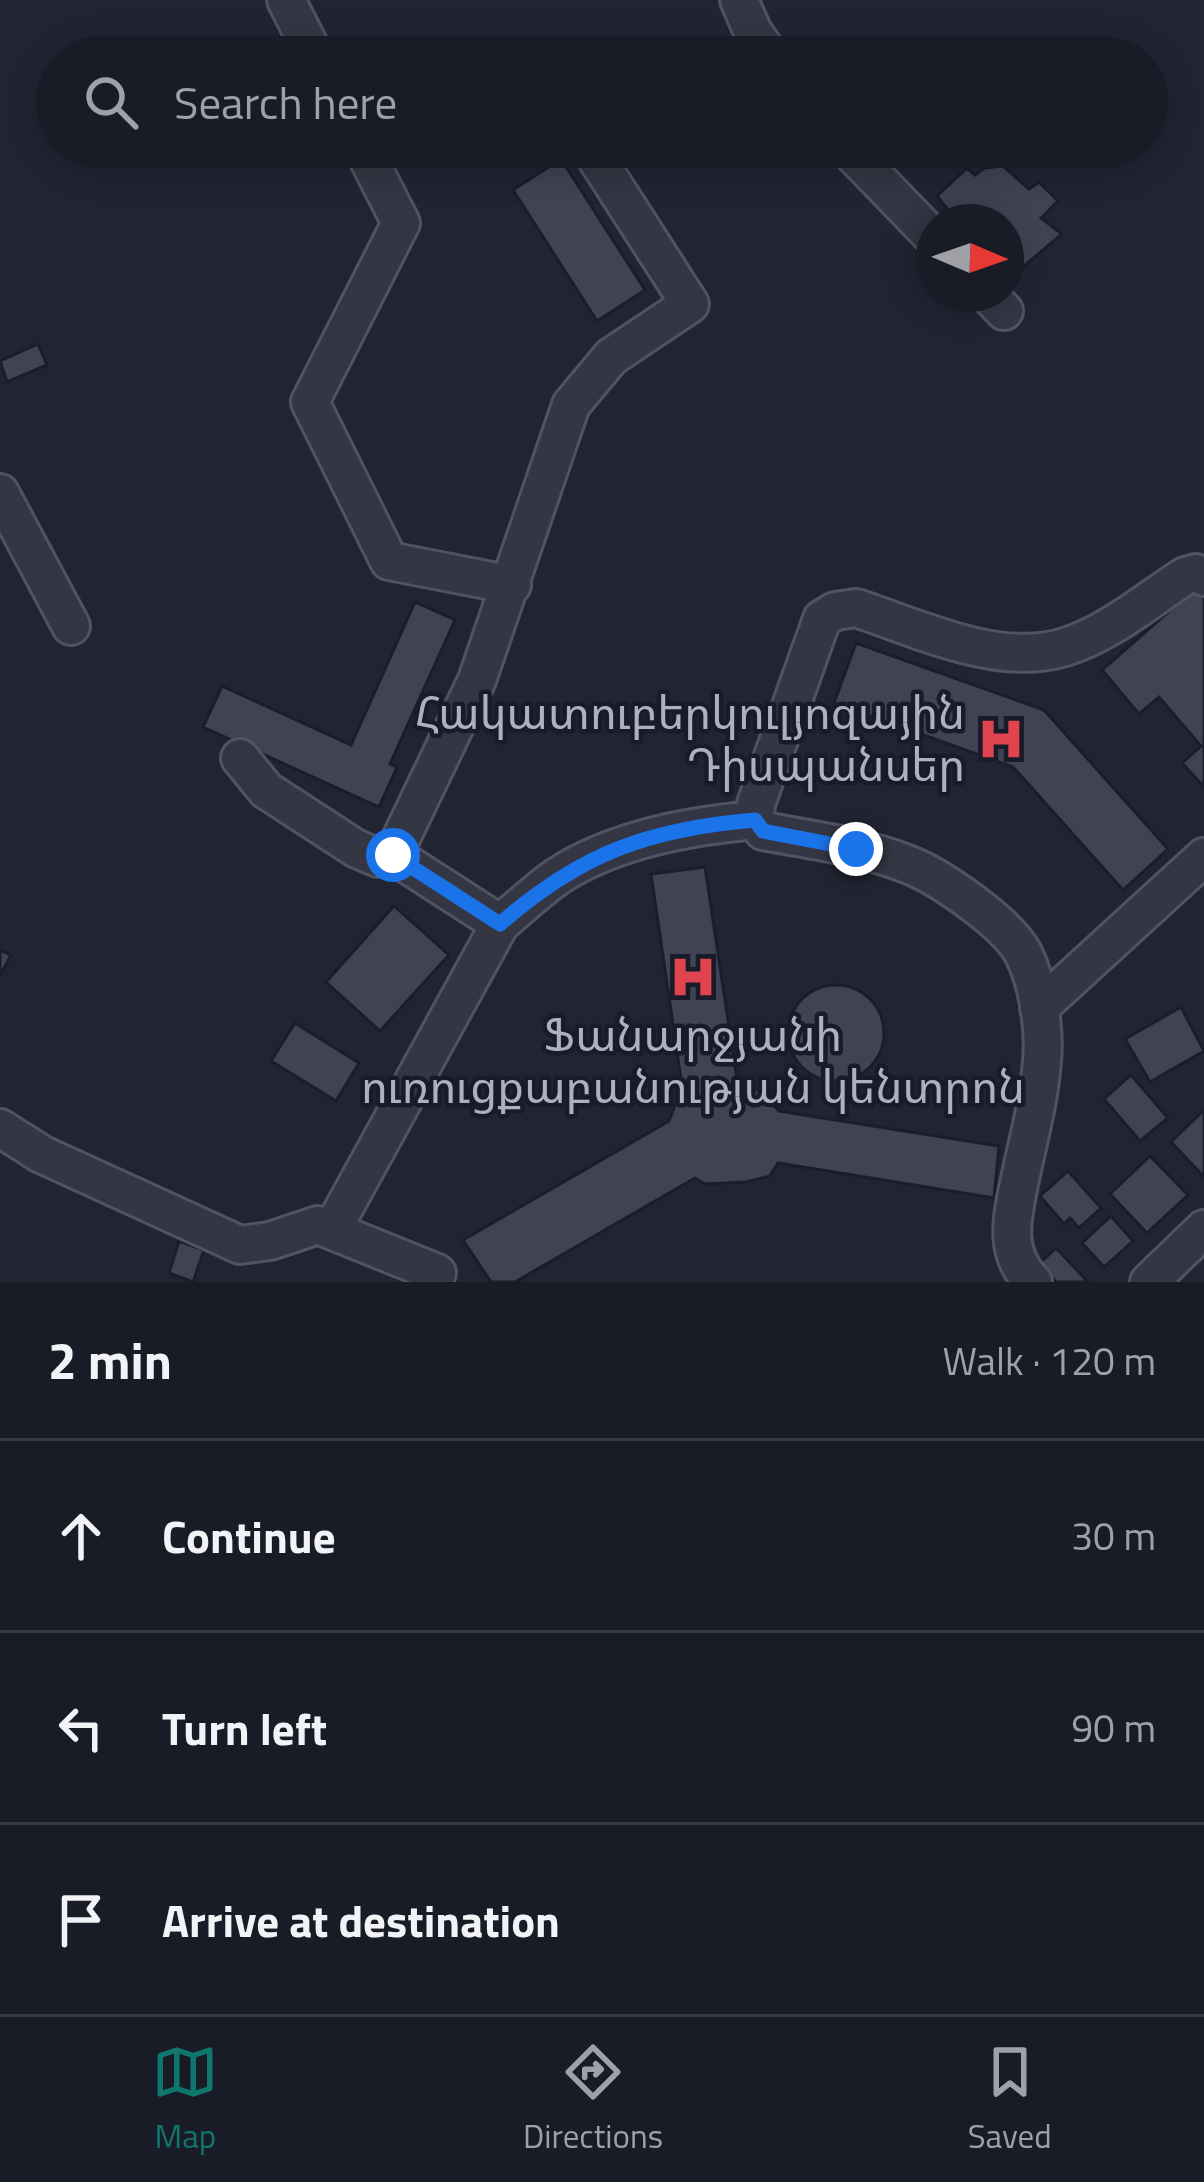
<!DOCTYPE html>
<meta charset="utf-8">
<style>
body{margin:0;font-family:"Titillium Web","Noto Sans Armenian",sans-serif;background:#262832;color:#f1f3f6}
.compass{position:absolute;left:916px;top:204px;width:108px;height:108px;border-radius:50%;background:#191b26;box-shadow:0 6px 30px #0003;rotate:92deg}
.stop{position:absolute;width:36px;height:36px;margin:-27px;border:9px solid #1a73e8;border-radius:50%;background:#fff}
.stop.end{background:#1a73e8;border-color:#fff;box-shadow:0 3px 12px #0008}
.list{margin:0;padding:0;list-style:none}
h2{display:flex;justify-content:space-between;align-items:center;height:156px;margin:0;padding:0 48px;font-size:51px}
h2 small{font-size:39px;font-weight:400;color:#9fa1a7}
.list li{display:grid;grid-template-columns:78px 1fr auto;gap:36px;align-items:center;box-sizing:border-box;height:192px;padding:0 48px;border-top:3px solid #373943}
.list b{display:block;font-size:45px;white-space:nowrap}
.list em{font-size:39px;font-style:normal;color:#9fa1a7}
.icon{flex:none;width:66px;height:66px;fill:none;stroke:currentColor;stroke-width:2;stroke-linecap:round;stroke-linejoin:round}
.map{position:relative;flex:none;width:1204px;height:1282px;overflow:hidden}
.search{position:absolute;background:#191b26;box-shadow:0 6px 30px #0003;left:36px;right:36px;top:36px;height:132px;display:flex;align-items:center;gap:30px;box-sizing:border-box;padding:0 42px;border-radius:66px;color:#9fa1a7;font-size:45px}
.sheet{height:732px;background:#191b26}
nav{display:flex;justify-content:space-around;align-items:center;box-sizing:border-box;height:168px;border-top:3px solid #373943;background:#191b26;font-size:33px;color:#9fa1a7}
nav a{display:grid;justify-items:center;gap:6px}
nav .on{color:#0f766e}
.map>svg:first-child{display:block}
.building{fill:#3f4354;stroke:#1b1e2a;stroke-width:3}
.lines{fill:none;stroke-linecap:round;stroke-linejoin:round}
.minor-casing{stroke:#515362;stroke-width:42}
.minor{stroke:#343644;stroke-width:36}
.route{stroke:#1a73e8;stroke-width:15}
.labels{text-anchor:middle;stroke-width:9;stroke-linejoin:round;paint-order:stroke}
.poi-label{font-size:45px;fill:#aeb0c1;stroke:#191c28;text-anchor:end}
</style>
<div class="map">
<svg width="1204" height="1282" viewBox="0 0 1204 1282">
<rect width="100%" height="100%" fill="#212433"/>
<!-- building -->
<g class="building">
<path d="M561,159L645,290L597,321L513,190Z"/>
<path d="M1003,166L1029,189L1039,182L1058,201L1041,218L1062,234L1017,272L1006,258V222H979L971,211L955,219L937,196L967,168L975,175L984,168Z"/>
<path d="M38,344L47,365L7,382L0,361Z"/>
<path d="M1200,584L1204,589V787L1182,763L1201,746L1159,697L1139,714L1102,670Z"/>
<path d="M415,602L455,620L390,764L397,767L379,807L203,727L222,686L351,745Z"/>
<path d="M856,643L1044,710L1168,849L1123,890L1013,767L834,703Z"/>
<path d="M705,867L737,1080L757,1089L779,1111L999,1146L994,1198L778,1163L770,1176L746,1182L705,1184L695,1178L515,1282H491L463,1240L669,1121L682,1086L651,874Z"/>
<path d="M394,906L449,955L380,1031L326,982Z"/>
<path d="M0,950L11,955L0,976Z"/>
<circle cx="836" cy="1033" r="48"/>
<path d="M1181,1007L1204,1051L1150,1082L1125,1039Z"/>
<path d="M295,1023L359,1063L336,1101L271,1061Z"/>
<path d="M1131,1075L1168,1118L1140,1141L1104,1099Z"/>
<path d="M1204,1110V1177L1171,1142Z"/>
<path d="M1150,1156L1188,1195L1147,1233L1110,1194Z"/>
<path d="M1068,1171L1101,1208L1079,1228L1070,1218L1064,1224L1040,1196Z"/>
<path d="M1111,1216L1133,1241L1104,1267L1082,1243Z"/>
<path d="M179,1241L204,1250L193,1282L169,1273Z"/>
<path d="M1056,1248L1088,1282H1056L1039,1264Z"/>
</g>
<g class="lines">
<defs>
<g id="minor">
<path d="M286,0L315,57"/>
<path d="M739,0L753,32L771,57"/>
<path d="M362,147L401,223L310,402L389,561L512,585"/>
<path d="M846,147L934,238"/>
<path d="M988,294L1004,311"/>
<path d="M0,493L71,626"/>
<path d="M240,758L266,790L355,848L378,858L393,855L477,680L571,405L611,357L690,304L589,147"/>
<path d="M500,924C519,908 538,890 558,876C615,839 690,826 755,820"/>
<path d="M1039,1008L1204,857"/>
<path d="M0,1128L41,1154L240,1245L270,1241L318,1225L437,1273"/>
<path d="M333,1228L500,924L393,855"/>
<path d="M1033,1282C1003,1253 1012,1218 1020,1179C1028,1141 1039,1101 1042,1061C1045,1029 1038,982 1023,953C1007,923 939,876 907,864C862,846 811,840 763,831L755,820L756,804L822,619L835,611L856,608C918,628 998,668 1065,647C1108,634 1148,600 1185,576L1196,573L1204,577"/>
<path d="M1149,1282L1204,1229"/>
</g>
</defs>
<!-- minor casing -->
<use href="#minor" class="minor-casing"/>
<!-- minor -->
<use href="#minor" class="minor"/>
</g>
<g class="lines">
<!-- route -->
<path class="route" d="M393,855L500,924C581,853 649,829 755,820L763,831L856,849"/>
</g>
<!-- icons -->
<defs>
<symbol id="hospital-bare" viewBox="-9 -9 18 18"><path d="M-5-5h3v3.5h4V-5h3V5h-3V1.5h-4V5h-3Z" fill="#e0444e" stroke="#191c28" stroke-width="2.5" paint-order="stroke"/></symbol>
</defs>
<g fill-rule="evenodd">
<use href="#hospital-bare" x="968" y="706" width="66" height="66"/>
<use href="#hospital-bare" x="660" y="944" width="66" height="66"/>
</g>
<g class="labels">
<!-- poi labels -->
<g class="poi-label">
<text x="965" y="729">Հակատուբերկուլյոզային<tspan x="965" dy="52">Դիսպանսեր</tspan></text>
<text x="693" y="1051" text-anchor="middle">Ֆանարջյանի<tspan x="693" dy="52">ուռուցքաբանության կենտրոն</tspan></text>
</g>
</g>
</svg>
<svg class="compass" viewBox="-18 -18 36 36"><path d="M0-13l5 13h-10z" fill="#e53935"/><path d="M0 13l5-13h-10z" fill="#9fa1a7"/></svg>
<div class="stop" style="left:393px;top:855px"></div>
<div class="stop end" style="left:856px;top:849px"></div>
<div class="search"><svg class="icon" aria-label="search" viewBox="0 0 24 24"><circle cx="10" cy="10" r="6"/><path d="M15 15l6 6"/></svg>Search here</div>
</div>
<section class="sheet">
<h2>2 min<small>Walk · 120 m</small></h2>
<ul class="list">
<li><svg class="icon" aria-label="ahead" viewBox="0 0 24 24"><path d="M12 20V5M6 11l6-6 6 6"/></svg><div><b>Continue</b></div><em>30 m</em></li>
<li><svg class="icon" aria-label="left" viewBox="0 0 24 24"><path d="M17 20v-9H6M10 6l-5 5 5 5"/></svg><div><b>Turn left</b></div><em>90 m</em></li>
<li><svg class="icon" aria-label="arrive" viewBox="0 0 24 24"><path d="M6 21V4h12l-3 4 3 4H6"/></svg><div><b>Arrive at destination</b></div></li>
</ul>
</section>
<nav>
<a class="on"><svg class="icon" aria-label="map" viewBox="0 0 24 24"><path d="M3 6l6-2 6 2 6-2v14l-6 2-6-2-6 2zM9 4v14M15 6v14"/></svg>Map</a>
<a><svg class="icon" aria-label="directions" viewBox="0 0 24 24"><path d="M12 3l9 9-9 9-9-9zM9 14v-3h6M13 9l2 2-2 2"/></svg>Directions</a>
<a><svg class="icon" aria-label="saved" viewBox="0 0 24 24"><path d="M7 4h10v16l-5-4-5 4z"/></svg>Saved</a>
</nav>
